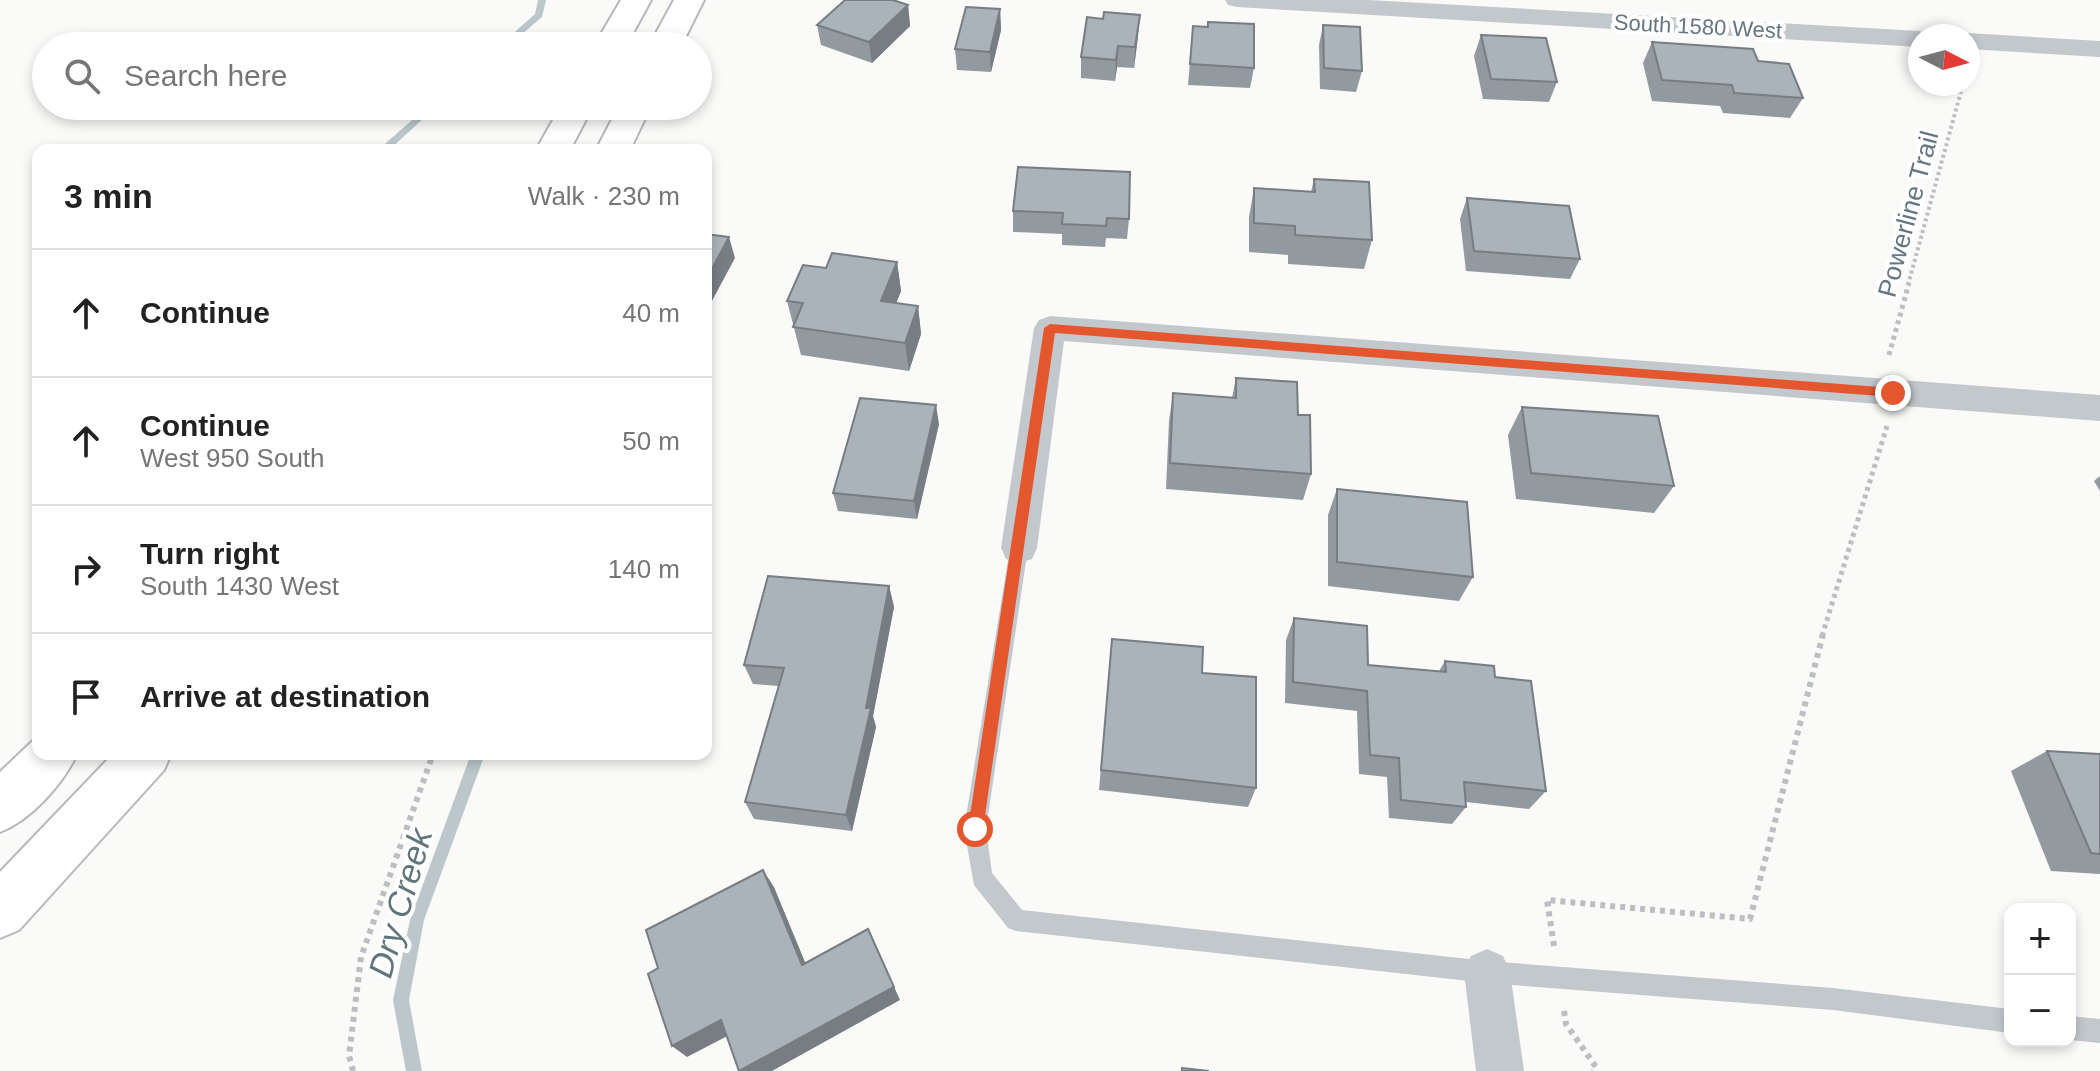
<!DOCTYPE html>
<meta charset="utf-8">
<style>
body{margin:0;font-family:Arial,sans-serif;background:#f6f6f6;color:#222}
.controls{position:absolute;right:24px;bottom:24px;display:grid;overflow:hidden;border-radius:16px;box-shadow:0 4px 12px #0003}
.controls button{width:72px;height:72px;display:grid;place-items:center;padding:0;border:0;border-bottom:2px solid #e0e0e0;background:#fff;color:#222;font:40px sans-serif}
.compass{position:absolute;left:1908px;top:24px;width:72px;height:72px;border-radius:50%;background:#fff;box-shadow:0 4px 12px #0003;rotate:96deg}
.stop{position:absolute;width:24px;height:24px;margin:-18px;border:6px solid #e4572e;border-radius:50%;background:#fff}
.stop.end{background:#e4572e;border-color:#fff;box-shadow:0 2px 8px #0008}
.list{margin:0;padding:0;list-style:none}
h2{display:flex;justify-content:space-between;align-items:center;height:104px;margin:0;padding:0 32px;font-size:34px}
h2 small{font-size:26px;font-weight:400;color:#767676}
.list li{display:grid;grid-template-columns:52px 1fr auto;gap:24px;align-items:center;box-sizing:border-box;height:128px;padding:0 32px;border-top:2px solid #e0e0e0}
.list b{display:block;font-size:30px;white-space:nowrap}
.list p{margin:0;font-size:26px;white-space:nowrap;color:#767676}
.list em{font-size:26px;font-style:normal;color:#767676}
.icon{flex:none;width:44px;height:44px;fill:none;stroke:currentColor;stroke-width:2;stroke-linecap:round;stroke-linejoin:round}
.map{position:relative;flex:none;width:2100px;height:1071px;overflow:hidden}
.search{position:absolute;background:#fff;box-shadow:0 4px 12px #0003;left:32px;top:32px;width:680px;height:88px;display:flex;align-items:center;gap:20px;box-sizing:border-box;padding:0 28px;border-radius:44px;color:#767676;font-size:30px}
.panel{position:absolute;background:#fff;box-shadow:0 4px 12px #0003;left:32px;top:144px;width:680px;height:616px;border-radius:16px}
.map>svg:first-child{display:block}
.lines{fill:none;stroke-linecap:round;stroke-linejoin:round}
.stream{fill:#bbc7cb;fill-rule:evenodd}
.trunk-casing{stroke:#b4b9bd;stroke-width:4}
.path-far2{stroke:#bbbfc2;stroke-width:4;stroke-dasharray:3 3;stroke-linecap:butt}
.path-far1{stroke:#bbbfc2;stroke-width:5;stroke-dasharray:4 4;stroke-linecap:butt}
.path{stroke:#bbbfc2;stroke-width:6;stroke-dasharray:5 5;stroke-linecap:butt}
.service{fill:#c3c8cc;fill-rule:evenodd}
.minor{fill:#c3c8cc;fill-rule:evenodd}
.trunk{fill:#fff;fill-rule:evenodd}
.wall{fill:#929a9f}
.shaded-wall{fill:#777d82}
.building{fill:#aab3b9;stroke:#777d82;stroke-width:2}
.route{fill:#e4572e}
.labels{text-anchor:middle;stroke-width:8;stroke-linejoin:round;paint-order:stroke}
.far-street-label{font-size:22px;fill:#657683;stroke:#fff}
.street-label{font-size:26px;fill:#657683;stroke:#fff}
.near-water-label{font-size:34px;font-style:italic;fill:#60757c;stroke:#fff}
</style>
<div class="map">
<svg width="2100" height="1071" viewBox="0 0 2100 1071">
<rect width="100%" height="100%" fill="#fafaf8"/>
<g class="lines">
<!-- stream -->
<g class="stream">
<path d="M538,0H546L542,17L508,46H499L535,14Z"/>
<path d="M428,106H437L389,150H378Z"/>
<path d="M471,754H485L424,920L409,1000L422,1071H406L393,1000L410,920Z"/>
</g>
<defs>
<g id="trunk">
<path d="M621,0H651L626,46H594Z"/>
<path d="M674,0H704L681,46H649Z"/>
<path d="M561,106H593L570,150H536Z"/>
<path d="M619,106H651L630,150H596Z"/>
<path d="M38,736V754H77C63,784 31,820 0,832V772Z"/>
<path d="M113,754H171L164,770L19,930L0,938V872Z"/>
</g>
</defs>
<!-- trunk casing -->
<use href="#trunk" class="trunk-casing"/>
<!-- path-far2 -->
<path class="path-far2" d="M1908,285L1963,84"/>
<!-- path-far1 -->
<g class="path-far1">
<path d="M1889,355L1909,283"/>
<path d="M1822,636L1887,426"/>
</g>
<!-- path -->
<g class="path">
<path d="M1554,946L1547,900L1750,919L1823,634"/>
<path d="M1564,1011L1566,1024L1596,1067L1593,1071"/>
<path d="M353,1071L349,1056L361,957L433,754"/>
</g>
<!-- service -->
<g class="service">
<path d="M1019,540L1025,543L1028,548L986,829L992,873L1022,910L1487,961L1833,988L2010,1009V1033L1833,1010L1487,983L1016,931L1008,928L974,885L964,829L1010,548L1013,543Z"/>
<path d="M2070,1016L2100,1019V1043L2070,1040Z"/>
</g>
<!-- minor -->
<g class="minor">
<path d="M1225,0H1368L1920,31L1931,36H1920V47L1237,7L1228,5Z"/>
<path d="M1968,33L2100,41V57L1968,49V36H1959Z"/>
<path d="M1050,316L2100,395V421L1064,341L1037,548L1032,559L1019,563L1006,559L1001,548L1034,328L1039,320Z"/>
<path d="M1487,949L1503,956L1510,972L1524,1071H1476L1464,972L1471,956Z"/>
</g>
<!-- trunk -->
<use href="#trunk" class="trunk"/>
</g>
<!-- wall -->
<g class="wall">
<path d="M908,5L910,26L872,63L821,45L817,25Z"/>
<path d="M1000,9L1001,30L991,72L957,70L955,49Z"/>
<path d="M1323,25L1362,71L1356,92L1320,89L1319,45Z"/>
<path d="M1193,26L1254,68L1250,88L1188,85Z"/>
<path d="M1481,35L1557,82L1549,102L1483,99L1474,56Z"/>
<path d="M1138,36L1134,68L1117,67L1115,81L1081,78V57Z"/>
<path d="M1652,42L1758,61L1803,98L1790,118L1723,113L1720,106L1652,101L1643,63Z"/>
<path d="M1018,167L1129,219L1127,239L1106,238L1105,247L1062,245V234L1013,232V211Z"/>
<path d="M1314,179L1372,240L1364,269L1288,264V255L1249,252V217L1254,188L1311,192Z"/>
<path d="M1467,198L1580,259L1570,279L1466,271L1460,219Z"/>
<path d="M897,262L901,291L896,303L918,306L921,334L909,371L801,355L787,301L826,268Z"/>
<path d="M1236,378L1298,415L1311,474L1303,500L1166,489L1169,421L1173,393L1232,398Z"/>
<path d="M1522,407L1674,486L1654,513L1516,499L1508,435Z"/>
<path d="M939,424L917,519L838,511L833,493Z"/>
<path d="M2100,476V491L2094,481Z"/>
<path d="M1337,489L1473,577L1459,601L1328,586V515Z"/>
<path d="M889,586L894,607L873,716L876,727L852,831L754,819L745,802L779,686L753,684L744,665Z"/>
<path d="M1294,618L1368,665L1439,671L1445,661L1495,677L1546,791L1529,809L1466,802V807L1452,824L1389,818L1387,777L1359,774L1357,711L1285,703L1286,640Z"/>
<path d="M1112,639L1202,673L1256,788L1248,807L1099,790Z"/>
<path d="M2047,751L2100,754V874L2051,871L2011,771Z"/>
</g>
<!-- shaded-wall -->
<g class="shaded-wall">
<path d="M908,5L910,26L872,63L869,42Z"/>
<path d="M1000,9L1001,30L991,72L990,52Z"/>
<path d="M1140,15L1138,36L1134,68L1135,47Z"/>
<path d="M1118,46L1117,67L1115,81L1116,60Z"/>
<path d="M729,237L735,258L706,312V280Z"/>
<path d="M897,262L901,291L886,329L881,301Z"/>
<path d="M918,306L921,334L909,371L905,343Z"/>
<path d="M936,405L939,424L917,519L914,501Z"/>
<path d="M889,586L894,607L873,716L876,727L852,831L846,815Z"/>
<path d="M763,870L774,887L812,979L802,965Z"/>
<path d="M868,929L900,1000L772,1071H741Z"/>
<path d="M721,1020L735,1032L687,1057L672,1046Z"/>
</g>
<!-- building -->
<g class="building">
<path d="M845,0H893L908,5L869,42L817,25Z"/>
<path d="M966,7L1000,9L990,52L955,49Z"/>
<path d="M1104,12L1140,15L1135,47L1118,46L1116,60L1081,57L1087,17L1103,19Z"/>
<path d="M1208,22L1254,24V68L1190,64L1193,26L1208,27Z"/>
<path d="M1323,25L1360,27L1362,71L1324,68Z"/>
<path d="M1481,35L1546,38L1557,82L1491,79Z"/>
<path d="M1652,42L1753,49L1758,61L1789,64L1803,98L1734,93L1732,85L1662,80Z"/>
<path d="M1018,167L1130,172L1129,219L1107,218L1106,226L1062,224L1063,213L1013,211Z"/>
<path d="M1314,179L1369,182L1372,240L1295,235V226L1254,223V188L1315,192Z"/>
<path d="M1467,198L1569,206L1580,259L1474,251Z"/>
<path d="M706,234L729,237L706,280Z"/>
<path d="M832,253L897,262L881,301L918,306L905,343L793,327L803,303L787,301L803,265L826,268Z"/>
<path d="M1236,378L1297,382L1298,415H1310L1311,474L1170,463L1173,393L1236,398Z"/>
<path d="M860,398L936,405L914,501L833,493Z"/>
<path d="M1522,407L1658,416L1674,486L1531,473Z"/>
<path d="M1337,489L1467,502L1473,577L1337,562Z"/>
<path d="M768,576L889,586L866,708H871L846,815L745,802L784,668L744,665Z"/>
<path d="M1294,618L1367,626L1368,665L1446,672L1445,661L1494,666L1495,677L1531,681L1546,791L1464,782L1466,807L1401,800L1399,758L1370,755L1367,691L1293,682Z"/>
<path d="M1112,639L1203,647L1202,673L1256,677V788L1101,770Z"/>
<path d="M2047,751L2100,754V854L2091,853Z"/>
<path d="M763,870L802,965L868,929L894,987L739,1071L721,1020L672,1046L648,974L658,968L646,930Z"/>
<path d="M1182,1068L1209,1071H1182Z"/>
</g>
<!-- route -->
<path class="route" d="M1050,324L1893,388L1899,393L1893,397L1055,333L983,829L975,837L968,829L1044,328Z"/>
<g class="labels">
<!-- far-street labels -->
<g class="far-street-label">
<text transform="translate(1698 26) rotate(3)" y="8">South 1580 West</text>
</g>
<!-- street labels -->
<g class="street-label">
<text transform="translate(1908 214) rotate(-75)" y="9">Powerline Trail</text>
</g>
<!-- near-water labels -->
<g class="near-water-label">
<text transform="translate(400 903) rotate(-74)" y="12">Dry Creek</text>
</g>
</g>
</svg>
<div class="controls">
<button>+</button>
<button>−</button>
</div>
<svg class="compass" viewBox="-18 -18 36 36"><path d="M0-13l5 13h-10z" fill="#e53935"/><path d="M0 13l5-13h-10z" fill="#767676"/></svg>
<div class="stop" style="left:975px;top:829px"></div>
<div class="stop end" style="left:1893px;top:393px"></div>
<div class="search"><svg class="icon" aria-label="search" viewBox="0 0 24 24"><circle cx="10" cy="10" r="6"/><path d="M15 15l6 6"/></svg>Search here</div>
<section class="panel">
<h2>3 min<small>Walk · 230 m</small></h2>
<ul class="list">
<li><svg class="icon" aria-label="ahead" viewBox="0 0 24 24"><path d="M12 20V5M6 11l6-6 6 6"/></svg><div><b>Continue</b></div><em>40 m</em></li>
<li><svg class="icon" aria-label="ahead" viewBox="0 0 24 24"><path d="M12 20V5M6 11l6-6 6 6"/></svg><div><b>Continue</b><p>West 950 South</p></div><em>50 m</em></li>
<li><svg class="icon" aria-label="right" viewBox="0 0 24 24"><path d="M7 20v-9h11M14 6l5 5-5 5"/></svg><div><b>Turn right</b><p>South 1430 West</p></div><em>140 m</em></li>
<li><svg class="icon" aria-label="arrive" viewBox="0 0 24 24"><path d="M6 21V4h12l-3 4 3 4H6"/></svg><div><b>Arrive at destination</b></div></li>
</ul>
</section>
</div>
